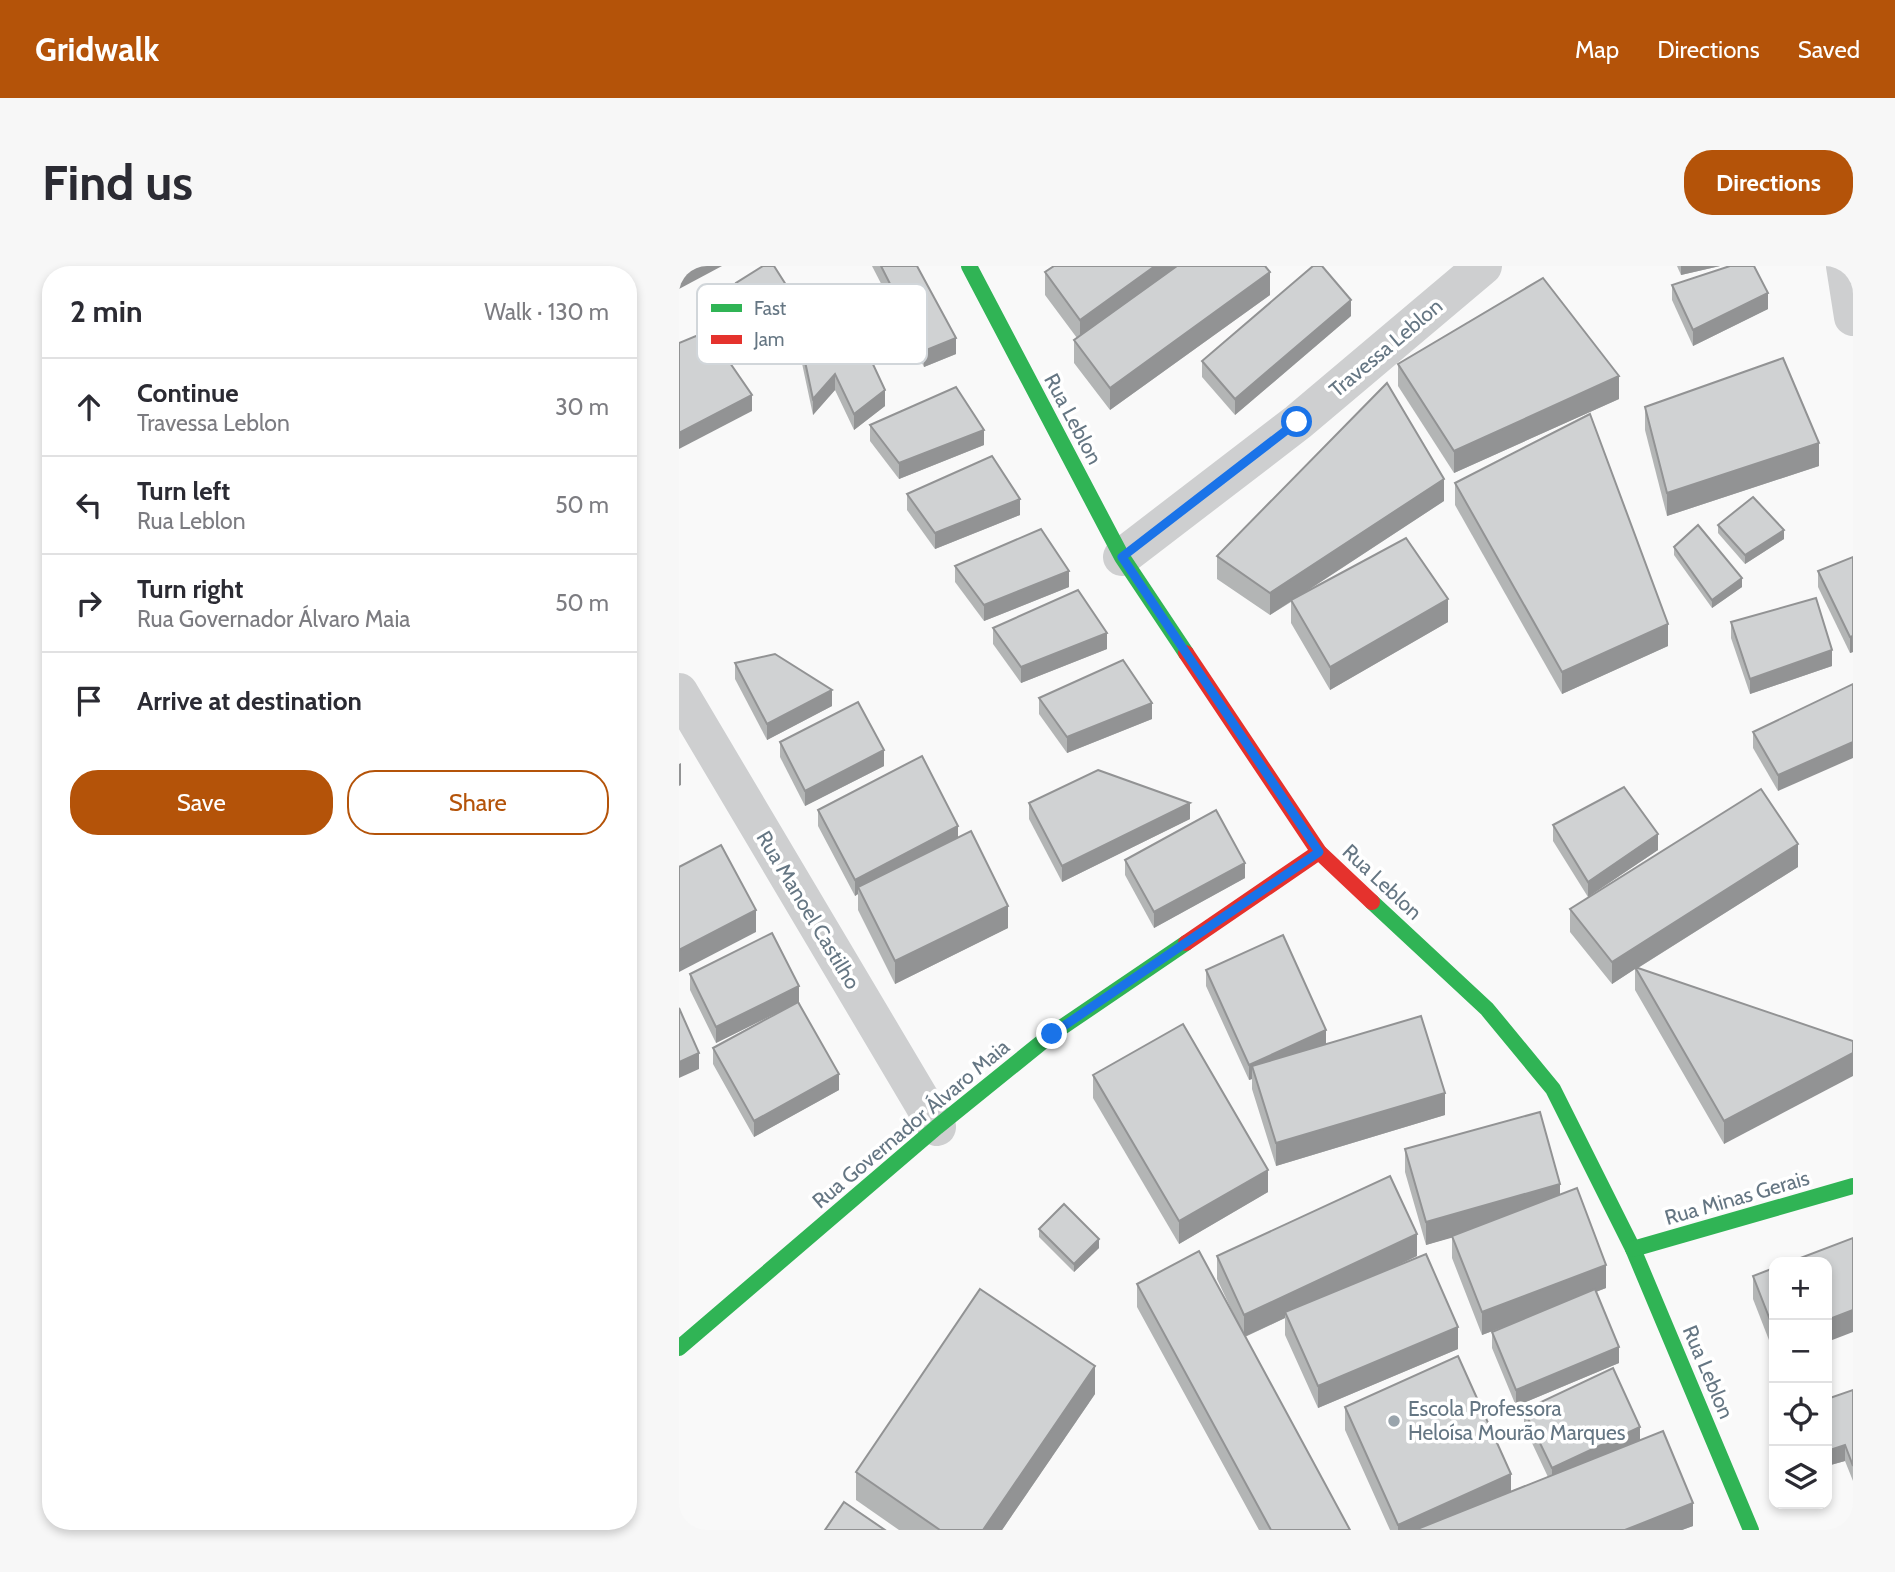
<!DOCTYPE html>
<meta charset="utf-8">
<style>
body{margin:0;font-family:Cabin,sans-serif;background:#f7f7f7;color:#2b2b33}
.controls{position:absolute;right:21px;bottom:21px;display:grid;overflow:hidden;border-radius:14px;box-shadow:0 4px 10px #0003}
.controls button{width:63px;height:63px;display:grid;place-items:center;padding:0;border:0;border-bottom:2px solid #e1e1e2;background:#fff;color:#2b2b33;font:35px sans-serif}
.stop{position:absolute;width:21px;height:21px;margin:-16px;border:5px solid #1a73e8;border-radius:50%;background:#fff}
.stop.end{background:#1a73e8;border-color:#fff;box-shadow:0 2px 7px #0008}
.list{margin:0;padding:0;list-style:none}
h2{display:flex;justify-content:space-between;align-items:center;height:91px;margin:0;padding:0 28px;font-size:30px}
h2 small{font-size:23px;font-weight:400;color:#7c7c81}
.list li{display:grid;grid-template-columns:46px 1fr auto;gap:21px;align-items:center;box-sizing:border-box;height:98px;padding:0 28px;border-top:2px solid #e1e1e2}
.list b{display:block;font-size:26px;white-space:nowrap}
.list p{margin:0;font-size:23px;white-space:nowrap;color:#7c7c81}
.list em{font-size:23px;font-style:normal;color:#7c7c81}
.actions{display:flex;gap:14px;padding:21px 28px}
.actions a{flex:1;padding:16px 0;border:2px solid #b45309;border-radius:28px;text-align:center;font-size:24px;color:#b45309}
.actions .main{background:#b45309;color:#fff}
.icon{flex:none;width:38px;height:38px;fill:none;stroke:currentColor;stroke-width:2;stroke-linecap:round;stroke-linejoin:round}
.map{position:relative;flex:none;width:1174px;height:1264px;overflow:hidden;border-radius:28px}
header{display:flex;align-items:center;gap:42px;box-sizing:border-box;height:98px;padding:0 35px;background:#b45309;color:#fff}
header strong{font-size:33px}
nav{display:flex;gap:38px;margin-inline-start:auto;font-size:24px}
.intro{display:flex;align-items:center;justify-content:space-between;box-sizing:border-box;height:168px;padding:0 42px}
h1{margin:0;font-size:49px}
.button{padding:18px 32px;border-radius:28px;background:#b45309;color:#fff;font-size:24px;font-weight:700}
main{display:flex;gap:42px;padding:0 42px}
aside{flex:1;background:#fff;border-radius:28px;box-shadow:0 4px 10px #0003}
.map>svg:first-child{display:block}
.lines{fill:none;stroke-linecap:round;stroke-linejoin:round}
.street{stroke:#cecfd0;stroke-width:38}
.fast{stroke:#30b455;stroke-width:16}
.jam{stroke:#e5322d;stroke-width:16}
.wall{fill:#b3b5b5}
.shaded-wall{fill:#929394}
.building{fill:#d0d2d3;stroke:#929394;stroke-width:2}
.route{stroke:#1a73e8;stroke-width:9}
.poi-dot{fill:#99a4ac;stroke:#fff;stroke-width:2.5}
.labels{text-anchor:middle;stroke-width:7;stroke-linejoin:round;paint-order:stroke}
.street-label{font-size:21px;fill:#657683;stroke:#fff}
.poi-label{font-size:21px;fill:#657683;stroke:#fff;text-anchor:start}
.key{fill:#fff;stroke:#d1d6da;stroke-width:2}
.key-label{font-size:19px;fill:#657683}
</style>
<header>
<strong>Gridwalk</strong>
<nav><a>Map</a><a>Directions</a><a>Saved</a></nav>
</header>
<div class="intro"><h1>Find us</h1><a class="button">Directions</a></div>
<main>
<aside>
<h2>2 min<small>Walk · 130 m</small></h2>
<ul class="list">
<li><svg class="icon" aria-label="ahead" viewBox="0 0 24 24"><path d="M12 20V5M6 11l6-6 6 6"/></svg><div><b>Continue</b><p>Travessa Leblon</p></div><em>30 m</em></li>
<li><svg class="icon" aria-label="left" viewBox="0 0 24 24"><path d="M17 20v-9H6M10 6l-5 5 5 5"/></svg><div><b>Turn left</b><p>Rua Leblon</p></div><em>50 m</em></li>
<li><svg class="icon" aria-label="right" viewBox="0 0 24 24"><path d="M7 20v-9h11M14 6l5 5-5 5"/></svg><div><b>Turn right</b><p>Rua Governador Álvaro Maia</p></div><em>50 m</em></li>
<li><svg class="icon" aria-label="arrive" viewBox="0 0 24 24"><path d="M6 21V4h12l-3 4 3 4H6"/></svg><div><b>Arrive at destination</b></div></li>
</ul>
<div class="actions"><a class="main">Save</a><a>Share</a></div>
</aside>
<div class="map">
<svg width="1174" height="1264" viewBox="0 0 1174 1264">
<rect width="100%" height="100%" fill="#f9f9f9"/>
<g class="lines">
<!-- street -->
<g class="street">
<path d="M1166,0L1174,51"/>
<path d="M443,291L619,156L804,0"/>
<path d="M0,426L258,861"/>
</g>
<!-- fast -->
<g class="fast">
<path d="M290,0L443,291L507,387"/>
<path d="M693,636L808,743L874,823L954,983L1072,1264"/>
<path d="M954,983L1174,920"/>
<path d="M0,1082L258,861L373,768L507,677"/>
</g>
<!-- jam -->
<g class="jam">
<path d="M507,387L640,586L693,636"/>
<path d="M507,677L640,586"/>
</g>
</g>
<!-- wall -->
<g class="wall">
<path d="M193,0H238L277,88L245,101Z"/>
<path d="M998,0H1041L1002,9Z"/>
<path d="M366,6L591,29L431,144L395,97V74L398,72L366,29Z"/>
<path d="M57,17L130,55V63L90,68L86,51L70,55L57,25Z"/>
<path d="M993,19L1089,43L1014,80L993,34Z"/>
<path d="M672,50L556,149L523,111V95Z"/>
<path d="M121,72L206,140L175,164L156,124L134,149L121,88Z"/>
<path d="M719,98L940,133L775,207L719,120Z"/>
<path d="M966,141L1140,200L988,250L966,164Z"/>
<path d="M191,159L305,179L220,213L191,175Z"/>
<path d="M776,217L989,380L883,428L776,239Z"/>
<path d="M228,228L341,249L256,283L228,244Z"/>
<path d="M765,235L625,327L769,356L651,424L612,357V336L591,349L538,313V290Z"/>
<path d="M1039,259L1105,273L1066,298L1039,267Z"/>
<path d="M995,281L1063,321L1033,342L995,289Z"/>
<path d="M1174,291V386L1171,387L1139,321V305Z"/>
<path d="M276,300L390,321L305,355L276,316Z"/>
<path d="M1052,356L1153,400L1071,428L1052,372Z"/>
<path d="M314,362L428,383L342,417L314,378Z"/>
<path d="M56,397L153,440L88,474L56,413Z"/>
<path d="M1174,418L1099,525L1074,482V466Z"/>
<path d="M360,432L473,453L388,487L360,448Z"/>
<path d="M101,476L205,500L126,540L101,491Z"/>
<path d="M350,537L511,553L383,616L350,553Z"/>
<path d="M139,544L279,572L329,662L216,718L179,644V628L176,630L139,560Z"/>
<path d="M874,559L979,584L909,631L874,575Z"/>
<path d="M446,594L566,612L475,662L446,609Z"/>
<path d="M1119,601L959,702L1174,775L1045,878L956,724V703L933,718L891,666V643Z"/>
<path d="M527,704L647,778L766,849L597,900L573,823V813L570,814L527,720Z"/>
<path d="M11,708L120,736L160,824L75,871L34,798V782L107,742L37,777L11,724Z"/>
<path d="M414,809L589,926L500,978L414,832Z"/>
<path d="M726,883L881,928L927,1022L917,1026L940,1097L837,1140L813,1082V1066L837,1056L803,1069L773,992V971L747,979L726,906Z"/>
<path d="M360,963L420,982L395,1006L360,971Z"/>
<path d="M538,990H738L722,998L779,1083L639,1142L606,1069V1052L566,1071L671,1264H580L458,1041V1018L554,1047L538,1013Z"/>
<path d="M1095,1002V1087L1074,1033V1010Z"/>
<path d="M1174,1124V1215L1166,1195L1148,1200V1133Z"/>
<path d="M416,1128L323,1264H220L177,1234V1206Z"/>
<path d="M666,1141L832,1225L869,1211L845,1160V1144L961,1174L1014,1260L1003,1264H711L666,1164Z"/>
</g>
<!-- shaded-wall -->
<g class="shaded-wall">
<path d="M0,0H43L0,23Z"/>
<path d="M476,0H507L401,76V54Z"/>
<path d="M1002,0H1041L1002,9Z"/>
<path d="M591,6V29L431,144V122Z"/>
<path d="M1089,27V43L1014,80V64Z"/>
<path d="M672,34V50L556,149V133Z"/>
<path d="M86,42V51L70,55V46Z"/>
<path d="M277,72V88L245,101V85Z"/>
<path d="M156,108V124L134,149V133Z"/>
<path d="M940,110V133L775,207V185Z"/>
<path d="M206,124V140L175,164V148Z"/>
<path d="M73,129V145L0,183V167Z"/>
<path d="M305,164V179L220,213V197Z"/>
<path d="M1140,177V200L988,250V227Z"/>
<path d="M765,213V235L591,349V327Z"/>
<path d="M341,233V249L256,283V267Z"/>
<path d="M1105,264V273L1066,298V289Z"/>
<path d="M390,305V321L305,355V339Z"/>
<path d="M1063,312V321L1033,342V334Z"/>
<path d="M769,333V356L651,424V401Z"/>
<path d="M989,358V380L883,428V406Z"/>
<path d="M428,367V383L342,417V401Z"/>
<path d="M1174,370V386L1171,387V371Z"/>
<path d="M1153,384V400L1071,428V413Z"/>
<path d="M153,424V440L88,474V458Z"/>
<path d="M473,437V453L388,487V471Z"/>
<path d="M1174,476V492L1099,525V509Z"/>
<path d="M205,484V500L126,540V525Z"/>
<path d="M2,497V519L0,520V498Z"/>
<path d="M511,537V553L383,616V600Z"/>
<path d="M279,560V576L179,621V628L176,630V614Z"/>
<path d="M979,568V584L909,631V616Z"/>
<path d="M1119,578V601L957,703L956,701V703L933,718V696Z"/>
<path d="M566,597V612L475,662V646Z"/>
<path d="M329,640V662L216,718V695Z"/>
<path d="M77,644V666L0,706V684Z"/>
<path d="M120,720V736L37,777V761Z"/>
<path d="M647,764V780L573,800V813L570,814V799Z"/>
<path d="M20,787V803L0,812V796Z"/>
<path d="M1174,787V810L1045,878V855Z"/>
<path d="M160,808V824L75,871V855Z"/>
<path d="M766,827V849L597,900V877Z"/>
<path d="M589,904V926L500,978V955Z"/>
<path d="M881,918V941L747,979V956Z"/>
<path d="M738,968V990L608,1051L606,1046V1052L565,1071V1049Z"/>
<path d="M420,973V982L395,1006V998Z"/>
<path d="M927,999V1022L803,1069V1046Z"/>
<path d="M1174,1044V1066L1148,1076V1054Z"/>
<path d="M779,1061V1083L639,1142V1120Z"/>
<path d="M940,1081V1097L837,1140V1124Z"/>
<path d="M416,1100V1128L323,1264H304Z"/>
<path d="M961,1161V1177L873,1218V1202Z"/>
<path d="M1166,1179V1195L1148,1200V1185Z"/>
<path d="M832,1208V1230L757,1264H719V1259Z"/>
<path d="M1014,1237V1260L1003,1264H946Z"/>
</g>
<!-- building -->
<g class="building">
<path d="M84,0H95L130,55L90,60L86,42L70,46L57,17Z"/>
<path d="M202,0H238L277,72L245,85Z"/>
<path d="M375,0H476L401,54L366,6Z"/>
<path d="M498,0H586L591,6L431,122L395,74Z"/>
<path d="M634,0H643L672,34L556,133L523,95Z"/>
<path d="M1051,0H1075L1089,27L1014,64L993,19Z"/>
<path d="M864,12L940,110L775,185L719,98Z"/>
<path d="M172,51L206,124L175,148L156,108L134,133L121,72Z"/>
<path d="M29,65L73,129L0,167V77Z"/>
<path d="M1104,92L1140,177L988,227L966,141Z"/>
<path d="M708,117L765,213L591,327L538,290Z"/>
<path d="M277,121L305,164L220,197L191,159Z"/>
<path d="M911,148L989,358L883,406L776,217Z"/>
<path d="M313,190L341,233L256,267L228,228Z"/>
<path d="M1074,231L1105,264L1066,289L1039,259Z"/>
<path d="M1019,259L1063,312L1033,334L995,281Z"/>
<path d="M362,263L390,305L305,339L276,300Z"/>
<path d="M727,272L769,333L651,401L612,334Z"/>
<path d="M1174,291V370L1171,371L1139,305Z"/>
<path d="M399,324L428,367L342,401L314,362Z"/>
<path d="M1137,332L1153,384L1071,413L1052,356Z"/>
<path d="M96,388L153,424L88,458L56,397Z"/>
<path d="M444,394L473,437L388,471L360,432Z"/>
<path d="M1174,418V476L1099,509L1074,466Z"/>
<path d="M179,436L205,484L126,525L101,476Z"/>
<path d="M243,490L279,560L176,614L139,544Z"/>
<path d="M419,504L511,537L383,600L350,537Z"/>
<path d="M945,521L979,568L909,616L874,559Z"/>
<path d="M1082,523L1119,578L933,696L891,643Z"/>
<path d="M537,544L566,597L475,646L446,594Z"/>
<path d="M292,565L329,640L216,695L179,621Z"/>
<path d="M42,579L77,644L0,684V601Z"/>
<path d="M93,667L120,720L37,761L11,708Z"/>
<path d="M604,669L647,764L570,799L527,704Z"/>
<path d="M956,701L1174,775V787L1045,855Z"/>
<path d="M119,736L160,808L75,855L34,782Z"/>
<path d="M0,742L20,787L0,796Z"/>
<path d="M742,750L766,827L597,877L573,800Z"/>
<path d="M504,758L589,904L500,955L414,809Z"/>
<path d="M861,846L881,918L747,956L726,883Z"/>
<path d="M711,910L738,968L565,1049L538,990Z"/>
<path d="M898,922L927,999L803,1046L773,970Z"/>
<path d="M385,938L420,973L395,998L360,963Z"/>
<path d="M1174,972V1044L1148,1054V996H1111Z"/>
<path d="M520,985L671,1264H592L458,1018Z"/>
<path d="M747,988L779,1061L639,1120L606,1046Z"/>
<path d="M1095,1002V1064L1074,1010Z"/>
<path d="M301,1023L416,1100L304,1264H261L177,1206Z"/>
<path d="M916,1023L940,1081L837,1124L813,1066Z"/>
<path d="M779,1090L832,1208L719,1259L666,1141Z"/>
<path d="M934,1102L961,1161L873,1202L845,1144Z"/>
<path d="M1174,1124V1200L1166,1179L1148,1185V1133Z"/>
<path d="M984,1165L1014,1237L946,1264H736Z"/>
<path d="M165,1236L206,1264H146Z"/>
</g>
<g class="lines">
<!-- route -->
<path class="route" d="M373,768L640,586L443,291L618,156"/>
</g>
<!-- markers -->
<circle class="poi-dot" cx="715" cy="1155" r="7"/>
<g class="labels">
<!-- street labels -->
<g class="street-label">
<text transform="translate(707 82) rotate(-40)" y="7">Travessa Leblon</text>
<text transform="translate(394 153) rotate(62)" y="7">Rua Leblon</text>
<text transform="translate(703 616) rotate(43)" y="7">Rua Leblon</text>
<text transform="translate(129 644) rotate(59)" y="7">Rua Manoel Castilho</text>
<text transform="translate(232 858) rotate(-40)" y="7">Rua Governador Álvaro Maia</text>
<text transform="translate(1058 932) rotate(-16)" y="7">Rua Minas Gerais</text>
<text transform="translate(1029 1106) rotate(67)" y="7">Rua Leblon</text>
</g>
<!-- poi labels -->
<g class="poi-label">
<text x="729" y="1150">Escola Professora<tspan x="729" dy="24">Heloísa Mourão Marques</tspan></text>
</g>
</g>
<!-- legend -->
<rect x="18" y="18" width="230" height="80" rx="10" class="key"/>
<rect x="32" y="38" width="31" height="8" fill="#30b455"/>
<rect x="32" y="69" width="31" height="9" fill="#e5322d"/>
<g class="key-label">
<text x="75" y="49">Fast</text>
<text x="75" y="80">Jam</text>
</g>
</svg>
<div class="controls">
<button>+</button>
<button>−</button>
<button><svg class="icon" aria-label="locate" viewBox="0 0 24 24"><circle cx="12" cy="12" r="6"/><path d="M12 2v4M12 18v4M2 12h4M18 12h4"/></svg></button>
<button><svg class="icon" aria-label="layers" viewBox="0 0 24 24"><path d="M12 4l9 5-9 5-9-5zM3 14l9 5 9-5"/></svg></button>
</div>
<div class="stop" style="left:618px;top:156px"></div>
<div class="stop end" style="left:373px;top:768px"></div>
</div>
</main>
